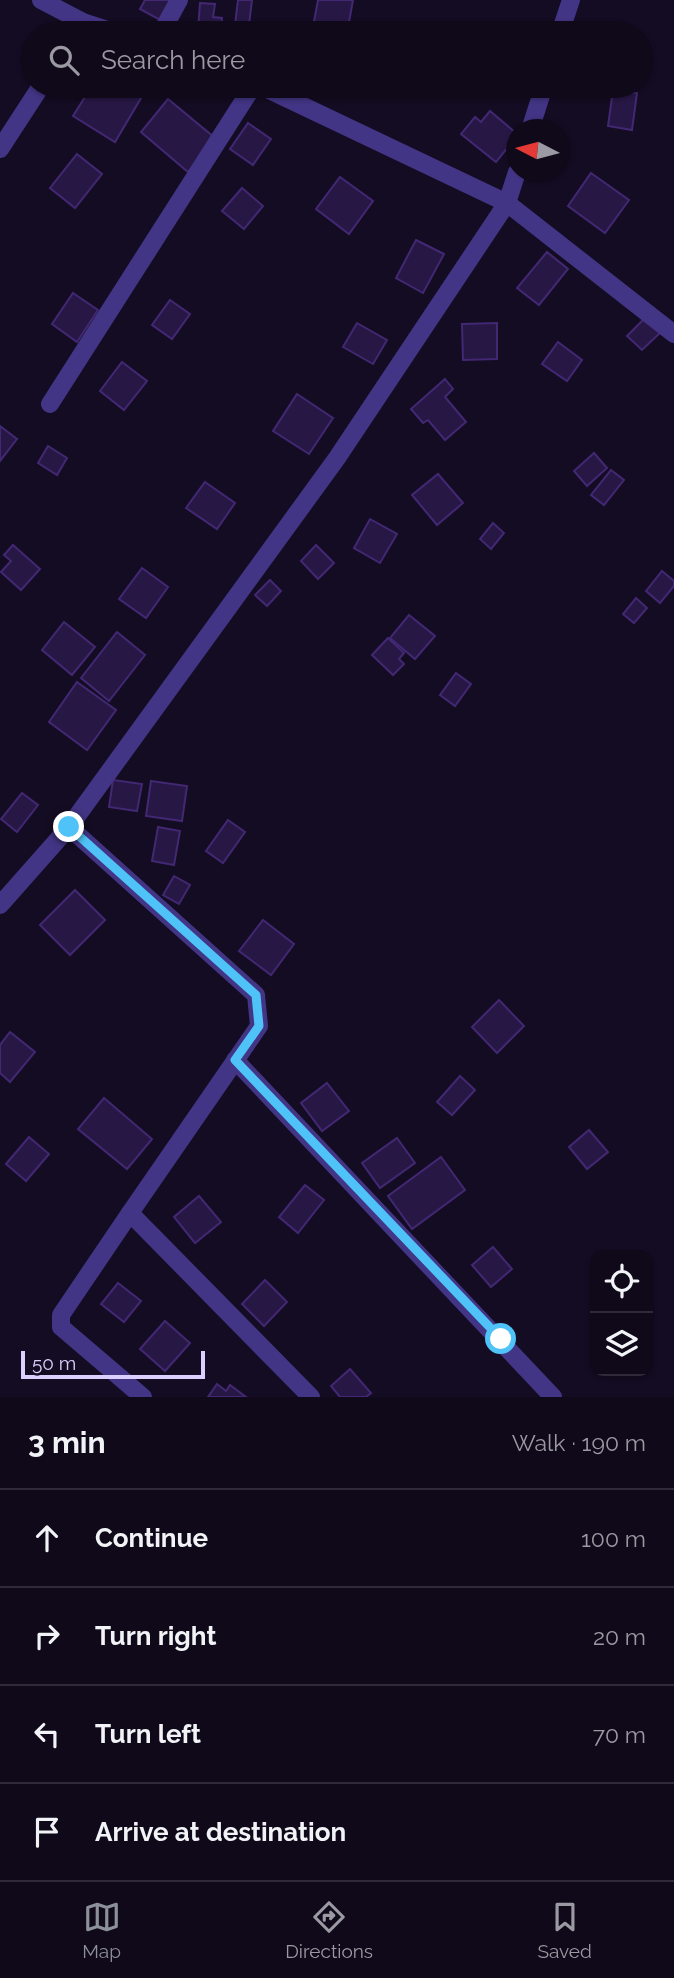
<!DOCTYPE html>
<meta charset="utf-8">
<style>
body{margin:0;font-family:Raleway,sans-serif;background:#1d1727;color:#f1f3f6}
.controls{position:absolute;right:21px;bottom:21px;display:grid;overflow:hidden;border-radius:14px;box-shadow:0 2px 5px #0004}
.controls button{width:63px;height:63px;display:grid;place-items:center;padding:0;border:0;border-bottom:2px solid #2f2a39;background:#0f091a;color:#f1f3f6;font:35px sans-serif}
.compass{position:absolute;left:506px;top:119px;width:63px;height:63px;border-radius:50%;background:#0f091a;box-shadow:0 2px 5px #0004;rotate:276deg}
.scale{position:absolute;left:21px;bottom:18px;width:184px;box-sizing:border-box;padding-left:7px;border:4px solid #dbcfff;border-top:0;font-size:19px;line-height:24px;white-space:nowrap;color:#dbcfff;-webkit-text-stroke:5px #140c23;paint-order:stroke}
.stop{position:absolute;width:21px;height:21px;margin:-16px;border:5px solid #4fc3f7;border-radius:50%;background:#fff}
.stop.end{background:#4fc3f7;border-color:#fff;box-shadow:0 2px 7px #0008}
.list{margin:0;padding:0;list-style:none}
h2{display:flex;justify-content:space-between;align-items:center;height:91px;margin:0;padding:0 28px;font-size:30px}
h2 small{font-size:23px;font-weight:400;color:#9b9aa2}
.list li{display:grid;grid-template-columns:46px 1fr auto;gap:21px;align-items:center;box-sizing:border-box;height:98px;padding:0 28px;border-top:2px solid #2f2a39}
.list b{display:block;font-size:26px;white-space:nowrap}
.list em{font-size:23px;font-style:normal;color:#9b9aa2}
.icon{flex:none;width:38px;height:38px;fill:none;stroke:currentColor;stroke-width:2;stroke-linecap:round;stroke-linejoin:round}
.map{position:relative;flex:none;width:674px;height:1397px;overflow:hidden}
.search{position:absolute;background:#0f091a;box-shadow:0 2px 5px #0004;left:21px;right:21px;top:21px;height:77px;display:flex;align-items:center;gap:18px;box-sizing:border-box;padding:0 24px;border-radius:38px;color:#9b9aa2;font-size:26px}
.sheet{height:483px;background:#0f091a}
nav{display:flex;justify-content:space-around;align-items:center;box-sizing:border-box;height:98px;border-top:2px solid #2f2a39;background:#0f091a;font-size:19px;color:#9b9aa2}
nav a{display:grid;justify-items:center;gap:4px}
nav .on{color:#8c9099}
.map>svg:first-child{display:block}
.building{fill:#271745;stroke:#422873;stroke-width:2}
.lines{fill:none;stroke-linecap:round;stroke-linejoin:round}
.minor{stroke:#433585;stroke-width:18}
.route{stroke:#4fc3f7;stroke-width:9}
</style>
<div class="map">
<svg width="674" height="1397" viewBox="0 0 674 1397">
<rect width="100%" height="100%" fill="#140c23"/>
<!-- building -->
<g class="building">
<path d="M145,0H173L162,21L140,9Z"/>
<path d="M238,0H252L248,33H234Z"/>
<path d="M318,0H353L347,33L313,27Z"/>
<path d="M200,3L215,4L213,17L222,18L221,32L198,30Z"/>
<path d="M92,86H133L144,93L115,142L73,116Z"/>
<path d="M613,90L637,93L632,130L608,126Z"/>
<path d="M168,99L215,138L188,172L141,132Z"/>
<path d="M490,111L516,133V137L496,162L461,134L475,117L481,122Z"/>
<path d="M248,123L271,139L253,165L230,149Z"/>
<path d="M77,154L102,174L75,208L50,188Z"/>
<path d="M591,173L629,200L605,233L568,206Z"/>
<path d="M340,177L373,201L349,234L316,209Z"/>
<path d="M242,188L263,206L244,229L222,211Z"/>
<path d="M416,240L444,254L423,293L396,278Z"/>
<path d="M547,252L568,269L539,305L517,288Z"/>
<path d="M73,293L98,310L77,342L52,324Z"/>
<path d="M170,300L190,314L172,339L152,325Z"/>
<path d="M647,316L662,331L642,350L627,336Z"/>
<path d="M357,323L387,340L373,364L343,347Z"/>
<path d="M497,323V359L463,360L462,324Z"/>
<path d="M558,342L582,360L567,381L542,364Z"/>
<path d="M122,362L147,381L124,410L100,391Z"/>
<path d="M445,379L453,389L445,397L466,422L445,440L428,420L423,423L411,409Z"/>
<path d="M297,394L333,418L309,454L273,431Z"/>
<path d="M0,426L17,439L0,461Z"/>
<path d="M48,446L67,458L57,475L38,463Z"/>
<path d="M594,453L607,468L587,486L574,471Z"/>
<path d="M611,470L624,480L604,505L591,495Z"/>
<path d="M438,474L463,503L437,525L412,495Z"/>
<path d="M205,482L235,503L217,529L186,508Z"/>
<path d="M370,519L397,534L380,563L354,548Z"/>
<path d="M493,523L504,533L491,549L480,539Z"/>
<path d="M13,545L40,569L21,590L1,572L11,561L4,555Z"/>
<path d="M316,545L334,563L318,579L301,561Z"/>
<path d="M142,568L168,587L146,618L119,599Z"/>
<path d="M662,571L674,581V586L660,603L646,591Z"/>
<path d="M270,580L281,591L267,606L255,595Z"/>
<path d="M636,598L647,608L634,623L623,614Z"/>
<path d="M409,615L435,636L415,659L390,638Z"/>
<path d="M64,622L95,647L72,675L42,650Z"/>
<path d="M117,632L145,655L109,701L81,678Z"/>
<path d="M388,638L404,653L399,659L404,664L393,675L372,655Z"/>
<path d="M456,673L471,684L455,706L440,695Z"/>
<path d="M77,682L116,710L87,750L49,722Z"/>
<path d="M113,780L142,784L137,811L109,807Z"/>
<path d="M151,781L187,786L182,821L146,816Z"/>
<path d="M22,793L38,805L17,832L1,819Z"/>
<path d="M228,820L245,832L223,863L206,851Z"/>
<path d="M158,827L180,831L174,865L152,861Z"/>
<path d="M174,876L190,885L179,904L163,895Z"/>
<path d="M75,890L105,920L70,955L40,925Z"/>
<path d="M263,920L294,944L271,975L239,951Z"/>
<path d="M499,1000L524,1026L497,1053L472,1027Z"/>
<path d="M10,1032L35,1052L10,1082L0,1073V1045Z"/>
<path d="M460,1076L475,1090L452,1115L437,1102Z"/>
<path d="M327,1083L349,1111L322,1131L301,1103Z"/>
<path d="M104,1098L152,1139L127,1169L78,1129Z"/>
<path d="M589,1130L608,1152L587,1169L569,1147Z"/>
<path d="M29,1137L49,1154L26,1181L6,1164Z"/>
<path d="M397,1138L415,1163L380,1188L362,1163Z"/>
<path d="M441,1157L465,1190L412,1229L388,1196Z"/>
<path d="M305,1185L324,1200L298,1233L279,1217Z"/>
<path d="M199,1196L221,1222L195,1243L174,1217Z"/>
<path d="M493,1247L512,1269L491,1287L472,1265Z"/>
<path d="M265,1280L287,1302L264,1326L242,1304Z"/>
<path d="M118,1283L141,1301L124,1322L101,1304Z"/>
<path d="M165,1321L190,1343L165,1371L140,1349Z"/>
<path d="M350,1369L371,1393L366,1397H340L331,1386Z"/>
<path d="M217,1384L226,1391L230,1385L246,1397H208Z"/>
</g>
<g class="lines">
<!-- minor -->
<g class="minor">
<path d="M41,0L83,22L117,33"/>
<path d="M161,33L179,0"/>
<path d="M560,33L571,0"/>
<path d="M261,86L507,203L517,172"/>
<path d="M530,130L544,86"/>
<path d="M0,149L41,86"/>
<path d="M50,404L253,86"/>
<path d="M69,827L337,458L507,203L674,334"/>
<path d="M0,905L69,827L256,995L259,1026L130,1213"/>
<path d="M235,1060L553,1397"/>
<path d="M143,1397L61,1327V1315L130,1213L311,1397"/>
</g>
</g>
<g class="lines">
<!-- route -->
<path class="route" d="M69,827L256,995L259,1026L235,1060L501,1339"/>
</g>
</svg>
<div class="controls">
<button><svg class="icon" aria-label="locate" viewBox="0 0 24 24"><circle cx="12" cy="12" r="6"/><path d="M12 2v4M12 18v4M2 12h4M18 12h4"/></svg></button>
<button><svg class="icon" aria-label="layers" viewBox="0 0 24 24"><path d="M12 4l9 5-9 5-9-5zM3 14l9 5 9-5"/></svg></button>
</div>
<svg class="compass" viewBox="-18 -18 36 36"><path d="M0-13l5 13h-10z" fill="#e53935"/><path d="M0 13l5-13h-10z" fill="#9b9aa2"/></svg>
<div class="scale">50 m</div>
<div class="stop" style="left:501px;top:1339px"></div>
<div class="stop end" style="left:69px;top:827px"></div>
<div class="search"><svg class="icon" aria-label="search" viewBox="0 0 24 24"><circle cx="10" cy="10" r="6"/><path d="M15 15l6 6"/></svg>Search here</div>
</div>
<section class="sheet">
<h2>3 min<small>Walk · 190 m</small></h2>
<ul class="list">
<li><svg class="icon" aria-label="ahead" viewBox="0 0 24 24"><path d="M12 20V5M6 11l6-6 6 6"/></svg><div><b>Continue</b></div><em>100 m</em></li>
<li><svg class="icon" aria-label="right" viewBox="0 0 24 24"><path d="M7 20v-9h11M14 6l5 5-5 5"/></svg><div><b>Turn right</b></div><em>20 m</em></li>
<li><svg class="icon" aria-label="left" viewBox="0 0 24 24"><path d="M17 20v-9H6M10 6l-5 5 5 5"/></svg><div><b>Turn left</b></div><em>70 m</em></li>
<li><svg class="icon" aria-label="arrive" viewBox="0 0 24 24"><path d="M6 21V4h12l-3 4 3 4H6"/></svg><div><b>Arrive at destination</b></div></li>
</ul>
</section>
<nav>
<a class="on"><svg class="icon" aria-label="map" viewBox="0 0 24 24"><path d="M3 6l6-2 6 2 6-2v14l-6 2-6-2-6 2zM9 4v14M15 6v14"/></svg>Map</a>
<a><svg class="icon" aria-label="directions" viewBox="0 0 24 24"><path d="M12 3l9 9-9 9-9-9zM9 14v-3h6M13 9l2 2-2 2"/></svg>Directions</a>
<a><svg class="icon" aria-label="saved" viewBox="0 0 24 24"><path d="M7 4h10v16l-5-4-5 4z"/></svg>Saved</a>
</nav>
